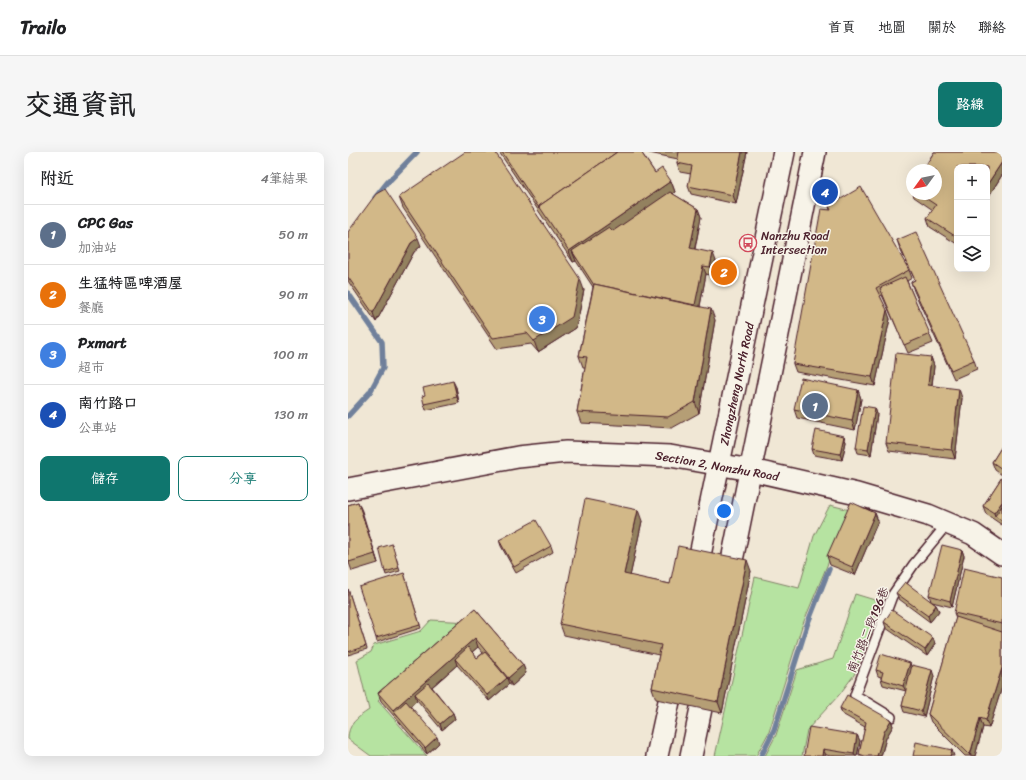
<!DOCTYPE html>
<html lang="zh-TW">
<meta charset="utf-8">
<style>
body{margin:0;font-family:Sriracha,"LXGW WenKai TC",sans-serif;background:#f6f6f6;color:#202124}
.controls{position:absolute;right:12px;top:12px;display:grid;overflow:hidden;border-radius:8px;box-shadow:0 4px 16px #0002}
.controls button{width:36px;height:36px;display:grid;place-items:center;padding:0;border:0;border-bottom:1px solid #e0e0e0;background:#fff;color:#202124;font:20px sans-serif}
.compass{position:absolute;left:558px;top:12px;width:36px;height:36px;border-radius:50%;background:#fff;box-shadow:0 4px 16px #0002;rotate:237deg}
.you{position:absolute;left:376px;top:359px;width:14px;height:14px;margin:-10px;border:3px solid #fff;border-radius:50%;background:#1a73e8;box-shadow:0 0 0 6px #1a73e833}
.badge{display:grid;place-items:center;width:26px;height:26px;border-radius:50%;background:#0f766e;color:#fff;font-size:13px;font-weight:700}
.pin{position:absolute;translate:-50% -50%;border:2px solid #fff;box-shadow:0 1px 4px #0006}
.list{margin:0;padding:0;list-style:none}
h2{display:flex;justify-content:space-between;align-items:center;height:52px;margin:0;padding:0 16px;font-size:17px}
h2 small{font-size:13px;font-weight:400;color:#757577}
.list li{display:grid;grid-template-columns:26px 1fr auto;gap:12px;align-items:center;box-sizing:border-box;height:60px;padding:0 16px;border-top:1px solid #e0e0e0}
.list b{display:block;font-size:15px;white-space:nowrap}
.list p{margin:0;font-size:13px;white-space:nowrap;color:#757577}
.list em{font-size:13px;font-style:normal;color:#757577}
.actions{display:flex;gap:8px;padding:12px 16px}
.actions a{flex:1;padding:9px 0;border:1px solid #0f766e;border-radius:8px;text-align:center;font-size:14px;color:#0f766e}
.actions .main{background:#0f766e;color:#fff}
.icon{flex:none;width:22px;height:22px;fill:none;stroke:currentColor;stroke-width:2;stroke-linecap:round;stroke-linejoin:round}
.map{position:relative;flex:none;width:654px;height:604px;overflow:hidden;border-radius:8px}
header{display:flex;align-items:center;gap:24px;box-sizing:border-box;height:56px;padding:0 20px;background:#fff;border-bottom:1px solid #e0e0e0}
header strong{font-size:19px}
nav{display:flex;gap:22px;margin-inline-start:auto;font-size:14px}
.intro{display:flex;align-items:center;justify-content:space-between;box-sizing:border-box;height:96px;padding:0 24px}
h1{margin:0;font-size:28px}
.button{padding:10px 18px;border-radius:8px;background:#0f766e;color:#fff;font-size:14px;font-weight:700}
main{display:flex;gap:24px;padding:0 24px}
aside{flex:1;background:#fff;border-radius:8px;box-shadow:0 4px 16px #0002}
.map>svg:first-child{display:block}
.green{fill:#b6e3a1;stroke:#808166}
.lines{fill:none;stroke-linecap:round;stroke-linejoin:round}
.stream{stroke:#6f809b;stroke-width:5.5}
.service-casing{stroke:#4a1f2b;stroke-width:12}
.tertiary-casing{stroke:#4a1f2b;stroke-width:24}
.service{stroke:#f7f3e8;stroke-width:9}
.tertiary{stroke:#f7f3e8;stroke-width:21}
.wall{fill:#b59e75;stroke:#4a1f2b;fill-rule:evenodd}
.shaded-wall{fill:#93815f;stroke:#4a1f2b}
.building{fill:#d2b888;stroke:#4a1f2b}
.labels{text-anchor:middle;stroke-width:3;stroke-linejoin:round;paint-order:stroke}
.poi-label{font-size:12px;fill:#4a1f2b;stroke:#f7f3e8;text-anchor:start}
.street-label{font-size:12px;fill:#4a1f2b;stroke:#f7f3e8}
</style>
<header>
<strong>Trailo</strong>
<nav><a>首頁</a><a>地圖</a><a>關於</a><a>聯絡</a></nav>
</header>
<div class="intro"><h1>交通資訊</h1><a class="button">路線</a></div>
<main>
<aside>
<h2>附近<small>4筆結果</small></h2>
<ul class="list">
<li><span class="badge" style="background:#5c6f8a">1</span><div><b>CPC Gas</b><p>加油站</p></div><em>50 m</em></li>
<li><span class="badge" style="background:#e8710a">2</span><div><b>生猛特區啤酒屋</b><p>餐廳</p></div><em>90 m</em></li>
<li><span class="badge" style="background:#3f7fe0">3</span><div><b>Pxmart</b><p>超市</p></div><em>100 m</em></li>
<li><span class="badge" style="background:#1a4fb4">4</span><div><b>南竹路口</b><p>公車站</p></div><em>130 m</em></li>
</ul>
<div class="actions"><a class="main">儲存</a><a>分享</a></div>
</aside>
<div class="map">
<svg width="654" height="604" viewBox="0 0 654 604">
<rect width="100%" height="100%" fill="#f0e7d5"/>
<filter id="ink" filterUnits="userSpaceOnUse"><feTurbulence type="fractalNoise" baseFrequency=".025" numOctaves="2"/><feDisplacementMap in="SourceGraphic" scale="8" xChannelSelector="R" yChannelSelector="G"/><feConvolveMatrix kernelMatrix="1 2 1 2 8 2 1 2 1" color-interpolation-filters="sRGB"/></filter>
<g filter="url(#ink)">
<!-- green -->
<g class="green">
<path d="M482,353L502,358L454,474L421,580L408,604H367L407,425L451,436L466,384Z"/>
<path d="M507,442L530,449L524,477L506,523L491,543L459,578L454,604H417L428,583L449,518L485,507Z"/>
<path d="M83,468L123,470L30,549L79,604H23L0,587C0,572 9,566 21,558L9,508L23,500L26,493L73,479Z"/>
</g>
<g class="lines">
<!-- stream -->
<g class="stream">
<path d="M27,46L39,31L69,0"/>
<path d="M0,141L34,190L35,216L22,240L0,264"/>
<path d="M413,604L426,578L459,473L481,417"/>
</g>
<defs>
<path id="service" d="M543,565L507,543L544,444L566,412L600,371"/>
<g id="tertiary">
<path d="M0,337L170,305L218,300L322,304L403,318L509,342L580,363L625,382L654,402"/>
<path d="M347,427L436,0"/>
<path d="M379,433L467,0"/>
<path d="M309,604L327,522"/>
<path d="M343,604L359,528"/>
</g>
</defs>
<!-- service casing -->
<use href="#service" class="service-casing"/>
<!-- tertiary casing -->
<use href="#tertiary" class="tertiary-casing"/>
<!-- service -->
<use href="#service" class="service"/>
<!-- tertiary -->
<use href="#tertiary" class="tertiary"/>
</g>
<!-- wall -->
<g class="wall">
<path d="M151,0H293L307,21L323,29L327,40L325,42L350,57L353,65L347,97L368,109L365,124L358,122L352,154L367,168L351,261L324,276L233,271L229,260L237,215H235L231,204L245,135L228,109L225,110Z"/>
<path d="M299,0H399L388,52L343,42L340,34L343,22L332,20L329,11L330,7L301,1Z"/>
<path d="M586,0H654V23L639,47V15H609V92L582,75L579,66L585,58L566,45L565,42H588V18H575Z"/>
<path d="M51,45L236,138L228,176L190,200L183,192L149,197L55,56Z"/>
<path d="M481,54L561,118L564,126L559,129L585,191L560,201L534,143L532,144L542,167L527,234L448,220L445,212L482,58Z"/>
<path d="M0,80L73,94L66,100L28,170L0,129Z"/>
<path d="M549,88L626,208L629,217L606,227L566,139L563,130L567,128L552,97Z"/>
<path d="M583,205L586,214L584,234L614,246L607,307L541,299L538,291Z"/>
<path d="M108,235L111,251L78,258L76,252Z"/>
<path d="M510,238L513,247L507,278L449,266L446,257Z"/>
<path d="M527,256L529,262L523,303L510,301L508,295Z"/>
<path d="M496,284L498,290L494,308L466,303L464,297Z"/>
<path d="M654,294V323L647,318L644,310Z"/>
<path d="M654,325V373L638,362L635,354Z"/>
<path d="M10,350L30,411L4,419L0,408V353Z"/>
<path d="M527,361L530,369L507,423L482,413L479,404Z"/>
<path d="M294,369L282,424L322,432L403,419L374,561L308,547L304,536L311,503L216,483L212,472Z"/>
<path d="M151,388L203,394L205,400L168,421L153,394Z"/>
<path d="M45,395L52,419L38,423L37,420Z"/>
<path d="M614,398L616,404L604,455L584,450L588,453L591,459L582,470L551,447L548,441L583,449L581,443Z"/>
<path d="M56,421L73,476L29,490L28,486Z"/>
<path d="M654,425V535L641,576L635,575L627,604H617L583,570L580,562L608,466L606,461Z"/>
<path d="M0,437L19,497L0,503Z"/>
<path d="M127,457L175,513L178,521L164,534L161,532L141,549L109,513L84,535L105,561L107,567L94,578L69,548L62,554L91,591L79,602L33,549L30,541ZM130,495L135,501L129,506L124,500Z"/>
<path d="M536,470L585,486L587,492L579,504L538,476Z"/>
<path d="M564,515L586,524L576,565L556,560L554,554L558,539L535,533L533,527V525L530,524L528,518Z"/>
<path d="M492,556L543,568L545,574L538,586L533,604H511V602L517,575L494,562Z"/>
<path d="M509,583L512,589L509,604H483L478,603L456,604Z"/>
</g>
<!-- shaded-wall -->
<g class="shaded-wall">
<path d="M394,0H399L388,52L385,43Z"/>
<path d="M654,10V23L639,47V33Z"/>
<path d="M323,29L327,40L229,107L224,99L228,109L225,110L221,99Z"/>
<path d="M350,57L353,65L345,105L342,96Z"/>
<path d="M609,80V90L607,84Z"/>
<path d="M70,86L73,94L66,100L28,170L25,161L63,91Z"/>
<path d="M365,101L368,109L365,124L362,115Z"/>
<path d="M355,114L358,122L350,164L346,156Z"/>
<path d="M232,127L236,138L228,176L190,200L186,189Z"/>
<path d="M363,157L367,168L351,261L347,250Z"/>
<path d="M539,158L542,167L527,234L524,225Z"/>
<path d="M583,205L586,214L583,242L580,233Z"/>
<path d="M105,229L108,235L111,251L109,245Z"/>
<path d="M611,237L614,246L607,307L604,298Z"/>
<path d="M510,238L513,247L507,278L504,269Z"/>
<path d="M527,256L529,262L523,303L520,297Z"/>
<path d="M496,284L498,290L494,308L492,302Z"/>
<path d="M10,350L14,359L30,411L27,402Z"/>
<path d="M654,350V363L647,364L646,361Z"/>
<path d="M290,358L294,369L280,434L276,422Z"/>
<path d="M527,361L530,369L507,423L504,415Z"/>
<path d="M614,398L616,404L604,455L602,449Z"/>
<path d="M399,408L403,419L374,561L370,550Z"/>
<path d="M588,453L591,459L582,470L580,464Z"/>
<path d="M127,486L130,495L111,511L107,507L109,513L71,546L67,542L69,548L50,565L46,560L45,558Z"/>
<path d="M585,486L587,492L579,504L577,498Z"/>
<path d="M562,511L564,517L558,539L555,534Z"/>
<path d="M175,513L178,521L164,534L160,526Z"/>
<path d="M654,516V535L641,576L638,568Z"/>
<path d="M584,518L586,524L576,565L573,559Z"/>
<path d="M159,526L161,532L141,549L139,543Z"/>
<path d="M105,561L107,567L94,578L92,572Z"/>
<path d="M632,566L635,575L627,604H622Z"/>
<path d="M543,568L545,574L538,586L533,604H529L536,580Z"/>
<path d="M509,583L512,589L509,604H507L506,602Z"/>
<path d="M89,585L91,591L79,602L77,596Z"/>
<path d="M475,597L478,603L477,604H474Z"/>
<path d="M604,598L606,604H602Z"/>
</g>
<!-- building -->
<g class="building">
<path d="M117,0H147L232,127L224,165L186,189L179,181L145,186L51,45Z"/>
<path d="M154,0H269L191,54V56Z"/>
<path d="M269,0H293L307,21L314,16L323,29L221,99L191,54Z"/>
<path d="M331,0H394L385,43L340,34L344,14L329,11Z"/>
<path d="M586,0H654V10L639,33V15H609V80L607,84L579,66L588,53L571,42H588V18H575Z"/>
<path d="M513,35L561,118L528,136L539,158L524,225L445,212L473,57L483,58L481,54Z"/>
<path d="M37,37L70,86L63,91L25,161L0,125V80L28,42Z"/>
<path d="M322,40L350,57L342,96L365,101L362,115L355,114L347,153L246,132V133L224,99L261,75L265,79Z"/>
<path d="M568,80L626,208L603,218L563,130L567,128L549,88Z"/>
<path d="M557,125L582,182L556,193L532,136Z"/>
<path d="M246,132L363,157L347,250L320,265L229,260L239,205L231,204Z"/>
<path d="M548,201L583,205L580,233L611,237L604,298L538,291Z"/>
<path d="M453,226L510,238L504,269L446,257Z"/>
<path d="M105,229L109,245L76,252L74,244L77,243L75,236Z"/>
<path d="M515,254L527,256L520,297L508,295Z"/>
<path d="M468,278L496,284L492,302L464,297Z"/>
<path d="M654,294V317L644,310Z"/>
<path d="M654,325V350L646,361L635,354Z"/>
<path d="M237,347L290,358L276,422L322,432L330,394L399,408L370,550L304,536L313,493L212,472Z"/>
<path d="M10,350L27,402L1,410L0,407V353Z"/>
<path d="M503,350L527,361L504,415L479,404Z"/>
<path d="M654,354V369L647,364Z"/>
<path d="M188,368L203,394L166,415L151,388Z"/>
<path d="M44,392L51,416L37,420L31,396Z"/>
<path d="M594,393L614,398L602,449L581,443Z"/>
<path d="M616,416L654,425V472L606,461Z"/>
<path d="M56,421L72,473L28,486L11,435Z"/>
<path d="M557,430L588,453L580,464L548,441Z"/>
<path d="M0,437L18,494L0,500Z"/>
<path d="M127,457L175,513L160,526L127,486L45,558L30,541Z"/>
<path d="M544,458L585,486L577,498L536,470Z"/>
<path d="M608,465L654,480V516L638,568L632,566L622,603L580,562Z"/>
<path d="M120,495L129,506L137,500L159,526L139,543L107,507Z"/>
<path d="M533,502L562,511L555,534L533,527L535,520L528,518Z"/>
<path d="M564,513L584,518L573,559L554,554Z"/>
<path d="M80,531L105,561L92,572L67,542Z"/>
<path d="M499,543L543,568L536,580L529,604H517L511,602L518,570L492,556Z"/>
<path d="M58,549L89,585L77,596L46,560Z"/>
<path d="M461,575L509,583L506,602L475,597L474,604H456Z"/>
<path d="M568,590L604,598L602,604H565Z"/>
</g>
</g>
<!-- icons -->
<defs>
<symbol id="bus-ring" viewBox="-11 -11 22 22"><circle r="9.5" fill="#f7f3e8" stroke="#d1495b" stroke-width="1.5"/><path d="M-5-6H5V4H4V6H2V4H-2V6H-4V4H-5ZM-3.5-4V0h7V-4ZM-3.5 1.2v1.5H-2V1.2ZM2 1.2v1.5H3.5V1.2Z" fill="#d1495b"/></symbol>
</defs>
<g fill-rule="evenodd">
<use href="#bus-ring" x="390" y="81" width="20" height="20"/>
</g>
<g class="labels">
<!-- poi labels -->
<g class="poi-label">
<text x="413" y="88">Nanzhu Road<tspan x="413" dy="14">Intersection</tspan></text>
</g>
<!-- street labels -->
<g class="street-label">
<text transform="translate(389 232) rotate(-78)" y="4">Zhongzheng North Road</text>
<text transform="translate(369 314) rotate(10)" y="4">Section 2, Nanzhu Road</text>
<text transform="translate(520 478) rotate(-68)" y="4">南竹路二段196巷</text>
</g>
</g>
</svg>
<div class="controls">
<button>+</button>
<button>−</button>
<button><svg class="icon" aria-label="layers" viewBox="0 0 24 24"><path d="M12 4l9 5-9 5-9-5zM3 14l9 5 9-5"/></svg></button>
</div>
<svg class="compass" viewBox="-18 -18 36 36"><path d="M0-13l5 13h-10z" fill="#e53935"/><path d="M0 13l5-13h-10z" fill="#757577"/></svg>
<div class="you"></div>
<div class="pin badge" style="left:467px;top:254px;background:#5c6f8a">1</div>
<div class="pin badge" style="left:376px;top:120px;background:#e8710a">2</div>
<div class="pin badge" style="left:194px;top:167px;background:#3f7fe0">3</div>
<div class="pin badge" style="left:477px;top:40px;background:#1a4fb4">4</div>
</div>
</main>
